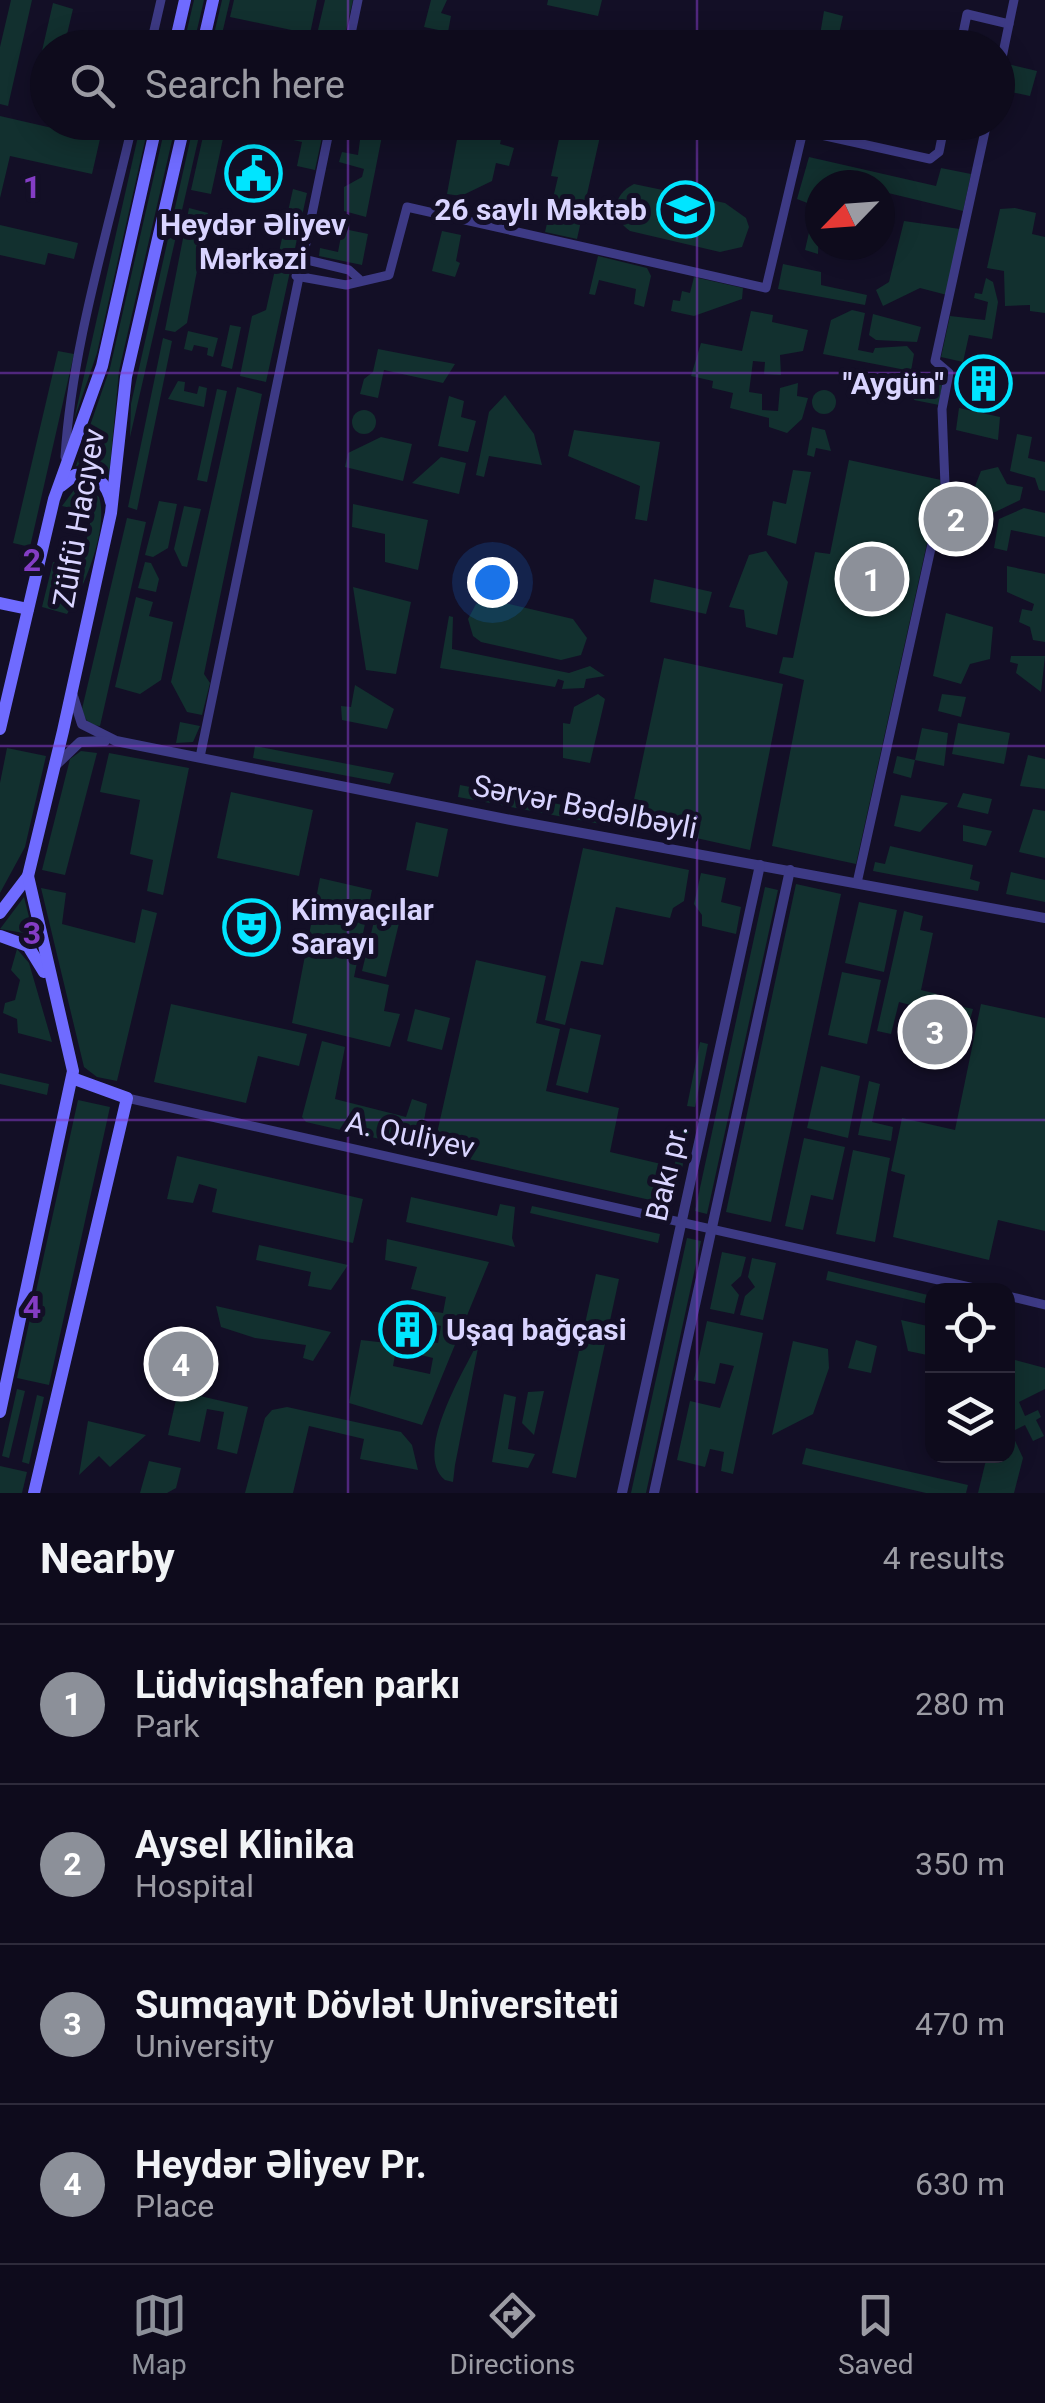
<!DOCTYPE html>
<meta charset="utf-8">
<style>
body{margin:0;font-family:Roboto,sans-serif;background:#1c1929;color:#f1f3f6}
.controls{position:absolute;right:30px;bottom:30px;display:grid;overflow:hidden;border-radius:20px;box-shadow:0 5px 25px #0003}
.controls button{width:90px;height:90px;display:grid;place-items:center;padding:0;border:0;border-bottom:2px solid #2e2b3b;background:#0e0b1c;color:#f1f3f6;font:50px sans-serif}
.compass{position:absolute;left:805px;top:170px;width:90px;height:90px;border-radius:50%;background:#0e0b1c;box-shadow:0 5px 25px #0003;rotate:245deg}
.you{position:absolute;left:492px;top:582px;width:35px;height:35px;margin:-25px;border:8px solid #fff;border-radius:50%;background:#1a73e8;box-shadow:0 0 0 15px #1a73e833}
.badge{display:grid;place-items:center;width:65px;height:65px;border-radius:50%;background:#8c9099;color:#fff;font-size:32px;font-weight:700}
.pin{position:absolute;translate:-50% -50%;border:5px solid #fff;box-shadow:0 2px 10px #0006}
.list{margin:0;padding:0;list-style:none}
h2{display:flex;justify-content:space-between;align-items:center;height:130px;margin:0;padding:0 40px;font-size:42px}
h2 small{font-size:32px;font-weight:400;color:#9b9ba3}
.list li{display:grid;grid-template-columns:65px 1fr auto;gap:30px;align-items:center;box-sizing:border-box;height:160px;padding:0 40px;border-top:2px solid #2e2b3b}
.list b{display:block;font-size:38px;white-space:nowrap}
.list p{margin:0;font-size:32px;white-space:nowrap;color:#9b9ba3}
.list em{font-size:32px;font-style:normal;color:#9b9ba3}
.icon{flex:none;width:55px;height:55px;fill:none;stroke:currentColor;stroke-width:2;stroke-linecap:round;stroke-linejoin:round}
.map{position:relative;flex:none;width:1045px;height:1493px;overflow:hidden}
.search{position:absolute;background:#0e0b1c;box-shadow:0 5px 25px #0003;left:30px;right:30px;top:30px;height:110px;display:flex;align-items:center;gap:25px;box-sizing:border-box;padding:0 35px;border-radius:55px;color:#9b9ba3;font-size:38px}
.sheet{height:770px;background:#0e0b1c}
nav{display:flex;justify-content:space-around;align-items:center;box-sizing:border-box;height:140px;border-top:2px solid #2e2b3b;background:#0e0b1c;font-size:28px;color:#9b9ba3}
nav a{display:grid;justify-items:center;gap:5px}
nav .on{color:#8c9099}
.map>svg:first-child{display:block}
.green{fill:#12302f}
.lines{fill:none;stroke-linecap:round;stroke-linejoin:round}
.minor{stroke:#3d3a85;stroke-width:9}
.tertiary{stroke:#3d3a85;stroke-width:10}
.secondary{stroke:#6f6bff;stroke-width:12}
.grid{fill:none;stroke:#843dc5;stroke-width:2.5;stroke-opacity:0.55}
.labels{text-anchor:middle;stroke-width:10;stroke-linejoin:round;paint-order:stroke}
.poi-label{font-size:30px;font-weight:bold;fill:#d9d4ff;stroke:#130f26;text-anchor:end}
.street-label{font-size:30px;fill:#d9d4ff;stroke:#130f26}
.grid-label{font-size:32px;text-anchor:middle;font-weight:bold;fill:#843dc5;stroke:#130f26;stroke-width:10;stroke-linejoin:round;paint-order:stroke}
</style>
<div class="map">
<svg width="1045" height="1493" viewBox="0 0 1045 1493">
<rect width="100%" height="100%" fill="#130f26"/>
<!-- green -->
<g class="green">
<path d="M11,0H32L8,106L0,104V47Z"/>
<path d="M194,0H204L193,47H183Z"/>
<path d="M222,0H230L219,47H211Z"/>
<path d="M234,0H317L310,34L230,17Z"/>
<path d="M325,0H353L342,47H314Z"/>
<path d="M431,0H447L441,13L451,16L448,32L424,27Z"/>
<path d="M548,0H602L598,16L547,5Z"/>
<path d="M53,3L73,9L64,47L48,48L47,93L33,90Z"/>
<path d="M824,11L843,16L836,47H818Z"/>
<path d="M226,34L286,47H223Z"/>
<path d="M1008,64L1037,71L1030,96L1002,90Z"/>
<path d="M0,116L100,139L92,174L10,156L0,198Z"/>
<path d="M141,123H149L97,353L74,420Z"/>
<path d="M166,123H176L119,371L109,477L99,469L76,466L110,368Z"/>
<path d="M194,123H202L130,437L131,404Z"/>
<path d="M206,123V122L325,123L315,170L297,166L302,142L226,125L211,194L191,190Z"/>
<path d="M460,123H603L577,239L545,232L558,177L551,176L559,139L504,126L500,144L514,148L509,166L496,163L492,181L461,196L447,194Z"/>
<path d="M346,129L382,136L366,217L344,211V187L362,177L364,169L339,162L342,152L358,155L360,140L345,137Z"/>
<path d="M809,157L936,186L941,168L971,174L963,211L884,192L880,205V185H820L818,254L805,250L815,206L797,199Z"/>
<path d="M634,184L725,203L746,218L749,227L742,247L720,252L630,231C610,217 612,195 634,184Z"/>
<path d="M293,189L307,193L266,382L240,376L252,316L266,310Z"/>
<path d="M189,208L208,213L187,323L175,332L165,330Z"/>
<path d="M1015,208L1036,213L1032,234L1045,237V313L1030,311V305L1005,306L1004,271L987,268L1000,209Z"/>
<path d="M904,221L960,229L947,295L920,288L883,306L876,290L889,282Z"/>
<path d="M0,225L78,243L74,259L48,253L45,265L0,255Z"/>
<path d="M325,225L368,234L362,265L319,256L320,248L338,252L341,236L323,232Z"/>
<path d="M442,231L461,235L456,261L460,263L455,277L432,271Z"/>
<path d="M598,256L647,268L651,276L644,307L634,304L636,289L599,280L595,295L589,294Z"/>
<path d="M783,264L821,272V285L867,295L865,305L778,289Z"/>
<path d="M694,277L743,288L742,299L694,316L671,311L673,300L680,301L682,291L690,293Z"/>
<path d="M986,278L993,282L998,302L992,339L969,335L963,362L941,357L950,316L985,320L988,302L974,298L975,293L982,294Z"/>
<path d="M852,310L865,313L858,350L873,353L875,348L907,346L914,354L911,371L823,354L831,320Z"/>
<path d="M751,311L773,315L772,322L808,330L803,351L780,355L781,375L764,374L765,362L753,361L749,392L762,394V410L778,411L780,388L798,383L797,396L808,398L802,419L787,433L769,427V418L730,408L733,393L712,388L713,381L691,376L701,343L742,351Z"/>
<path d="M873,314L921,327L917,342L876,340L869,335Z"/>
<path d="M230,325L241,327L232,369L221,366Z"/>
<path d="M188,331L218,338L213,357L207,355L208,348L194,345L192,351L184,349Z"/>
<path d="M163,338L172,341L137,510L128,507Z"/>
<path d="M378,349L455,364L443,383L384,370L378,398L360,394L364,379L373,372Z"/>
<path d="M58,351L74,354L30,547L13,543Z"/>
<path d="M919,372L943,378L939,405L914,400Z"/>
<path d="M178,381L185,382L184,391L197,394L199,386L207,388L204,407L168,399Z"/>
<path d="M237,387L262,394L204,674L210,683L202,715L187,712L171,682Z"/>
<path d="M217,389L227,391L207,482L197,480Z"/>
<circle cx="824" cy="402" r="12"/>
<path d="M505,395L534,434L542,465L489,456L484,477L476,475L489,412Z"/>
<path d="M449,396L464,401L461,417L476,421L468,452L438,446Z"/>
<path d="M959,408L1000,417L998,440L956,430Z"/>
<circle cx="364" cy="422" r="12"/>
<path d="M812,427L825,430L831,451L816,448L814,457L807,455Z"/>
<path d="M574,430L660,442L647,521L635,519L640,486L568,456Z"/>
<path d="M1017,434L1032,437L1028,458L1045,462V491L1039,490L1035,478L1010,471Z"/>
<path d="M381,437L412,444L403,481L345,467L348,453Z"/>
<path d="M441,457L466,463L459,494L412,483Z"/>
<path d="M849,460L941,480L856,864L772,846L804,680L779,673L783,657L793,658L815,552L830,554Z"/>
<path d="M998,467L1007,484L1023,487L1020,500L989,515L977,549L970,548L972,535L961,532L962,527L971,529L975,509L953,504L955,490L972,494L981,471Z"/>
<path d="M793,470L811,472L796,544L767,535L773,501L786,504Z"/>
<path d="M87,489L99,497C109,528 84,589 67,614L42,607L53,562L81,568L92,513L62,506L74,490Z"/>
<path d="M159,501L177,504L168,548L153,557L145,555Z"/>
<path d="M353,504L428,520L418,570L385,562V534L352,527Z"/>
<path d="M184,506L201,509L187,567L182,566L174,549Z"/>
<path d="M1024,508L1045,513V537L1011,530L1007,551L994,548L999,519Z"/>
<path d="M127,518L146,522L100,726C88,725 85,720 82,709Z"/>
<path d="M766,551L788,582L777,635L746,627L744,610L729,607L749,555Z"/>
<path d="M145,562L151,563L159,579L156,592L138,588Z"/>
<path d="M1007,566L1045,574V642L1033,640L1030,627L1019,622L1022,609L1032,611L1034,604L1007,592Z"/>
<path d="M654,579L712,592L706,614L650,602Z"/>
<path d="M353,587L411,602L396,674L366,670Z"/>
<path d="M136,597L153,602L149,616L173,622L161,680L140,694L115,687Z"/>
<path d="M492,600L573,619L587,638L581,655L561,660L481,642L473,636L468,619L476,604Z"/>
<path d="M946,613L993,627L990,659L970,664L961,684L933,676Z"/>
<path d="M449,616L453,617L452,649L569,673L590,666L605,676L586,679L584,688L562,689L564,681L558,679L555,687L440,668Z"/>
<path d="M1011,656H1045L1041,692L1016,673L1018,664L1010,662Z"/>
<path d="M664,658L783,684L750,850L629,823Z"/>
<path d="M355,685L394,709L387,729L342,720L341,706L351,707Z"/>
<path d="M598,694L605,699L590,763L563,758V723L570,724L574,707Z"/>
<path d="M942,694L966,697L961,717L938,711Z"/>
<path d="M180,722L200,726L193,742L176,743Z"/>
<path d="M958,723L1010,733L1004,764L952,754Z"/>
<path d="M922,728L948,733L944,766L915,760L911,778L893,773L897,756L915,760Z"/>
<path d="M255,746L394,773L390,784L253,758Z"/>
<path d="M7,748L46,756L25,847L0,893V783Z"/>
<path d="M81,751L97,753L65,875L42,870L70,759Z"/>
<path d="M109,753L189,768L163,895L147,891L153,860L130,854L140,800L100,792Z"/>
<path d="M1028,755L1045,759V789L1020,786Z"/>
<path d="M460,785L614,815L611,826L458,797Z"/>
<path d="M231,792L313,810L299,876L217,858Z"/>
<path d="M963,793L992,799L988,814L957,807Z"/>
<path d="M901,795L948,803L920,832L894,826Z"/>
<path d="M1033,809L1045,811V858L1019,852Z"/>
<path d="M416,822L448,829L438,877L406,870Z"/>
<path d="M963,825L992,831L986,846L963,841Z"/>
<path d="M890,846L973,865L970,879L980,882L978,891L873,871L875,862L885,864Z"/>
<path d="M583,848L689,870L684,901L673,908L670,918L616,907L603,965L581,961L565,1025L545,1020Z"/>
<path d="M1011,872L1045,880V902L1006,894Z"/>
<path d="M701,873L726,878L721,902L741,907L736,934L702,926V915L694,904Z"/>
<path d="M320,878L372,890L354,977L389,985L384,1011L400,1014L390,1047L292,1023Z"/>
<path d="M796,884L841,894L771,1222L726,1212Z"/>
<path d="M765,887L778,890L707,1214L695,1211Z"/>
<path d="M41,888L66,893L62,924L135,943L142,909L157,913L117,1081L97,1077L84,1067Z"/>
<path d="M24,897L35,941L24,933L0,929Z"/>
<path d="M859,902L897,910L884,972L845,963Z"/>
<path d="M904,911L923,916L920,930L933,933L921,990L937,994L936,1001L973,1009L968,1027L925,1017L923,1022L915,1020L918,1007L899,1002L891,1034L877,1031Z"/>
<path d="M376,913L400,919L386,977L362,971Z"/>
<path d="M17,949L29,963L52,1042L18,1033L17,1019L3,1013L5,1003L15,1000L20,980L11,970Z"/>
<path d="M476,960L546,976L536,1023L560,1029L546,1091L619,1108L610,1152L674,1167L683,1130L690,1132L676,1196L670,1195L668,1204L433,1151Z"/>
<path d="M842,972L881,980L867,1044L828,1035Z"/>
<path d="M171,1004L307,1034L299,1066L258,1056L246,1103L154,1082Z"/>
<path d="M981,1004L1045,1018V1231L998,1220L989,1260L893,1237L905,1175L891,1171L902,1118L955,1130Z"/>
<path d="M415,1009L450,1018L442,1050L407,1041Z"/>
<path d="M570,1028L601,1035L588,1093L556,1085Z"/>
<path d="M322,1041L345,1047L335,1099L406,1117L412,1099L427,1104L419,1148L306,1122L302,1117Z"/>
<path d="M700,1042L708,1044L695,1107L687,1106Z"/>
<path d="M821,1066L860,1076L848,1138L807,1128Z"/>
<path d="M0,1073L49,1084L47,1095L0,1084Z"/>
<path d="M869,1081L880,1084L872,1122L893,1127L891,1141L858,1135Z"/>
<path d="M78,1100L110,1107L49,1385L17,1378Z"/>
<path d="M804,1138L845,1147L833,1200L811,1195L803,1230L785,1226Z"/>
<path d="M853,1150L890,1158L875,1242L836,1234Z"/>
<path d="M177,1156L363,1199L353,1243L212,1212L217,1189L199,1184L193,1203L167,1199Z"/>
<path d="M411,1197L497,1216L500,1204L515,1207L512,1238L515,1247L406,1222Z"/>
<path d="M532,1206L660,1234L658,1243L530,1213Z"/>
<path d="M687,1238L701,1241L646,1493H631Z"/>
<path d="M387,1239L489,1262L422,1425L349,1403L361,1340L387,1343L390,1334L415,1340L413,1353L396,1350L393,1366L430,1374L433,1358L421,1355L424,1341L438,1343L441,1326L428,1323L430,1311L443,1313L446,1297L411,1289L417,1267L385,1260Z"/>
<path d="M259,1245L348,1265L331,1290L308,1286L311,1272L256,1260Z"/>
<path d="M722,1252L746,1257L741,1276L731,1285L739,1295L734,1314L710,1309Z"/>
<path d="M752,1258L776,1263L763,1320L740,1315L745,1296L755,1287L748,1277Z"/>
<path d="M828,1271L932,1296V1305L826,1280Z"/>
<path d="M596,1274L619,1279L576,1478L552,1473Z"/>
<path d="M216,1306L331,1332L313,1361L303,1358L306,1345L255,1338L221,1327Z"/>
<path d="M901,1320L932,1327V1356L908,1351Z"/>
<path d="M707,1321L763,1333L733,1474L721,1471L724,1452L710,1449L705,1467L677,1460L690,1401L720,1408L734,1366L720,1363L715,1384L694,1380Z"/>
<path d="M480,1338L455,1465L453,1482L445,1480C412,1453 466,1368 480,1338Z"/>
<path d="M856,1340L877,1346L871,1373L848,1368Z"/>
<path d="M793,1341L828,1349L829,1368L813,1414L772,1435Z"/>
<path d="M1011,1359L1045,1368V1389L1019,1402L1025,1416L1038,1410L1041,1417L1036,1420L1044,1436L1033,1441L1025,1425L1011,1432L1023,1458L1014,1493H978L987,1456H1008Z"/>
<path d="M17,1389L25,1391L9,1458L2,1456Z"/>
<path d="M178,1391L248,1407L237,1454L217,1449L224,1412L207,1409L200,1442L168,1435Z"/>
<path d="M544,1391L534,1435L522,1423L528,1392Z"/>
<path d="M504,1394L516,1397L508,1449L535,1454L528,1468L492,1462Z"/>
<path d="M37,1395L44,1397L29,1464L22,1462Z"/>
<path d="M287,1407L401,1432L412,1445L418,1470L360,1459L364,1439L309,1426L293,1493H245L265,1418L272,1410Z"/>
<path d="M88,1421L146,1435L110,1467L99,1456L79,1475Z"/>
<path d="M806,1448L968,1485L966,1493H926L802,1464Z"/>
<path d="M149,1461L181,1468L176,1488L167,1493H140Z"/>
<path d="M0,1466L27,1472L22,1493H0Z"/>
</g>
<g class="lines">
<!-- minor -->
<g class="minor">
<path d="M150,48L161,0"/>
<path d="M348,48L358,0"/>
<path d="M960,48L967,14L1009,24"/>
<path d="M998,77L1014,0"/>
<path d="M299,258L349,270L359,279"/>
<path d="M296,276L346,285L389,275L407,207L766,288L803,131L930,159L939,152L945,122"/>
<path d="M65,457C72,345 108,232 133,122"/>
<path d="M200,757L331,122"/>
<path d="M857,883L945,485L942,409L949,373L935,361L987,122"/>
<path d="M127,1098L983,1290"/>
<path d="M1008,1296L1045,1305"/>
</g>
<!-- tertiary -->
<g class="tertiary">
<path d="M73,696L82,724L116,741L511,820L1045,918"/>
<path d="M57,764L80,742L105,741"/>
<path d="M622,1493L760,865"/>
<path d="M654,1493L790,870"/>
</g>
<!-- secondary -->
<g class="secondary">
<path d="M174,48L185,0"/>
<path d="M202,48L213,0"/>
<path d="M61,486L75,475C95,472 107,483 111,502"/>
<path d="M0,603L28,609"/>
<path d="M0,729L54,499L102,366L157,122"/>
<path d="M0,913L28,876L63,731L111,513L126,377L185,122"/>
<path d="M0,936L28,946L44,972"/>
<path d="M0,1412L73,1071L28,876"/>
<path d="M34,1493L127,1098L72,1078"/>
</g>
</g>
<!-- grid -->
<path class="grid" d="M348,0V48M697,0V48M348,122V1493M697,122V1493M0,373H1045M0,746H1045M0,1120H1045"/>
<!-- icons -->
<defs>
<symbol id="civic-ring" viewBox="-11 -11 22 22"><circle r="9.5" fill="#130f26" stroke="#00e5ff" stroke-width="1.5"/><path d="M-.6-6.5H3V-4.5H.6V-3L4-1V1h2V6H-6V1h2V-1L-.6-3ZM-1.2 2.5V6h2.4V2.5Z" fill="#00e5ff"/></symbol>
<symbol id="school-ring" viewBox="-11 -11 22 22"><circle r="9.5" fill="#130f26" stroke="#00e5ff" stroke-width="1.5"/><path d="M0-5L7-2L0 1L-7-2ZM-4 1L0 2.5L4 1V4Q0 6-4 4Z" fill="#00e5ff"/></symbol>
<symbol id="building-ring" viewBox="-11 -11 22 22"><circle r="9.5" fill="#130f26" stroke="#00e5ff" stroke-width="1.5"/><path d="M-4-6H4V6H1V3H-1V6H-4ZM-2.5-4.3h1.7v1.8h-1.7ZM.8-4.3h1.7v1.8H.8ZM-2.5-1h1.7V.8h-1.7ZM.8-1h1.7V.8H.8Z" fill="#00e5ff"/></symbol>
<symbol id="theatre-ring" viewBox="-11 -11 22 22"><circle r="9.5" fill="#130f26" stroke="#00e5ff" stroke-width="1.5"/><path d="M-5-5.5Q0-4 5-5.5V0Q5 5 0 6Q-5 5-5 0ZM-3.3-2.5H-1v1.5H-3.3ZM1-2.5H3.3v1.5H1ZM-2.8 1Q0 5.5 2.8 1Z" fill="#00e5ff"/></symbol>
</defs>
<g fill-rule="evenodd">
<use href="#civic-ring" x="222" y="142" width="63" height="63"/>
<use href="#school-ring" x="654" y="178" width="63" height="63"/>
<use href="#building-ring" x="952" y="352" width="63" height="63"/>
<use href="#theatre-ring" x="220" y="896" width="63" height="63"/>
<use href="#building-ring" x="376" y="1298" width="63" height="63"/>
</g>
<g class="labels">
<!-- poi labels -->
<g class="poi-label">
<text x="647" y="220">26 saylı Məktəb</text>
<text x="253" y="235" text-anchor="middle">Heydər Əliyev<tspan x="253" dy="34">Mərkəzi</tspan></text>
<text x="944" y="394">"Aygün"</text>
<text x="291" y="920" text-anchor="start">Kimyaçılar<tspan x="291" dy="34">Sarayı</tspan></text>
<text x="446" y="1340" text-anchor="start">Uşaq bağçasi</text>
</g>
<!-- street labels -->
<g class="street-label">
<text transform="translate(79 518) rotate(-80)" y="10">Zülfü Hacıyev</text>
<text transform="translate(585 807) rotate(11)" y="10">Sərvər Bədəlbəyli</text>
<text transform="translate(410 1135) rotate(12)" y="10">A. Quliyev</text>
<text transform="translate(667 1173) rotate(-77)" y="10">Bakı pr.</text>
</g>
</g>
<g class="grid-label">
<text x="32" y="198">1</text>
<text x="32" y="571">2</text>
<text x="32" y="944">3</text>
<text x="32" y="1318">4</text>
</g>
</svg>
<div class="controls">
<button><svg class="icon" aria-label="locate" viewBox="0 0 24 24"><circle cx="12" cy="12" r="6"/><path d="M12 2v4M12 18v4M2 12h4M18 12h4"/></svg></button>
<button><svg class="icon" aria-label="layers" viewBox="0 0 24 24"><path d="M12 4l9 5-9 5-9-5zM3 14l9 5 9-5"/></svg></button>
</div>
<svg class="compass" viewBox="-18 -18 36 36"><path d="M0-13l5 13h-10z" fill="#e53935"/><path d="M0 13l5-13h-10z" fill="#9b9ba3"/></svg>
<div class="you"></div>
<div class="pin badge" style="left:872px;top:579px">1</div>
<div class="pin badge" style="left:956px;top:519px">2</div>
<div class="pin badge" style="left:935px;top:1032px">3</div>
<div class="pin badge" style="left:181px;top:1364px">4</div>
<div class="search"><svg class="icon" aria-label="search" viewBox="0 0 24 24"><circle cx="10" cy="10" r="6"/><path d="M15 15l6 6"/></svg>Search here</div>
</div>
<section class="sheet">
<h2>Nearby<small>4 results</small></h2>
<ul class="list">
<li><span class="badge">1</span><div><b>Lüdviqshafen parkı</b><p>Park</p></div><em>280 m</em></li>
<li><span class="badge">2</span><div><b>Aysel Klinika</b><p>Hospital</p></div><em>350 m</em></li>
<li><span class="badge">3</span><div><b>Sumqayıt Dövlət Universiteti</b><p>University</p></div><em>470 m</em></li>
<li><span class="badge">4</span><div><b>Heydər Əliyev Pr.</b><p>Place</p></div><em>630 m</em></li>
</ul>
</section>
<nav>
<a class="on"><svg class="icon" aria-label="map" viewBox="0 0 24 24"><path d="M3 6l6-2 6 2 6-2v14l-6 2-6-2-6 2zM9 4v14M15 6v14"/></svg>Map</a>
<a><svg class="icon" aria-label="directions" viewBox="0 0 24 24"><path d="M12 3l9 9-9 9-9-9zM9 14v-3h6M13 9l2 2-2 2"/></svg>Directions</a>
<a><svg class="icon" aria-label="saved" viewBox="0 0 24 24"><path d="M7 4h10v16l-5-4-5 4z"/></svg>Saved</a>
</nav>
